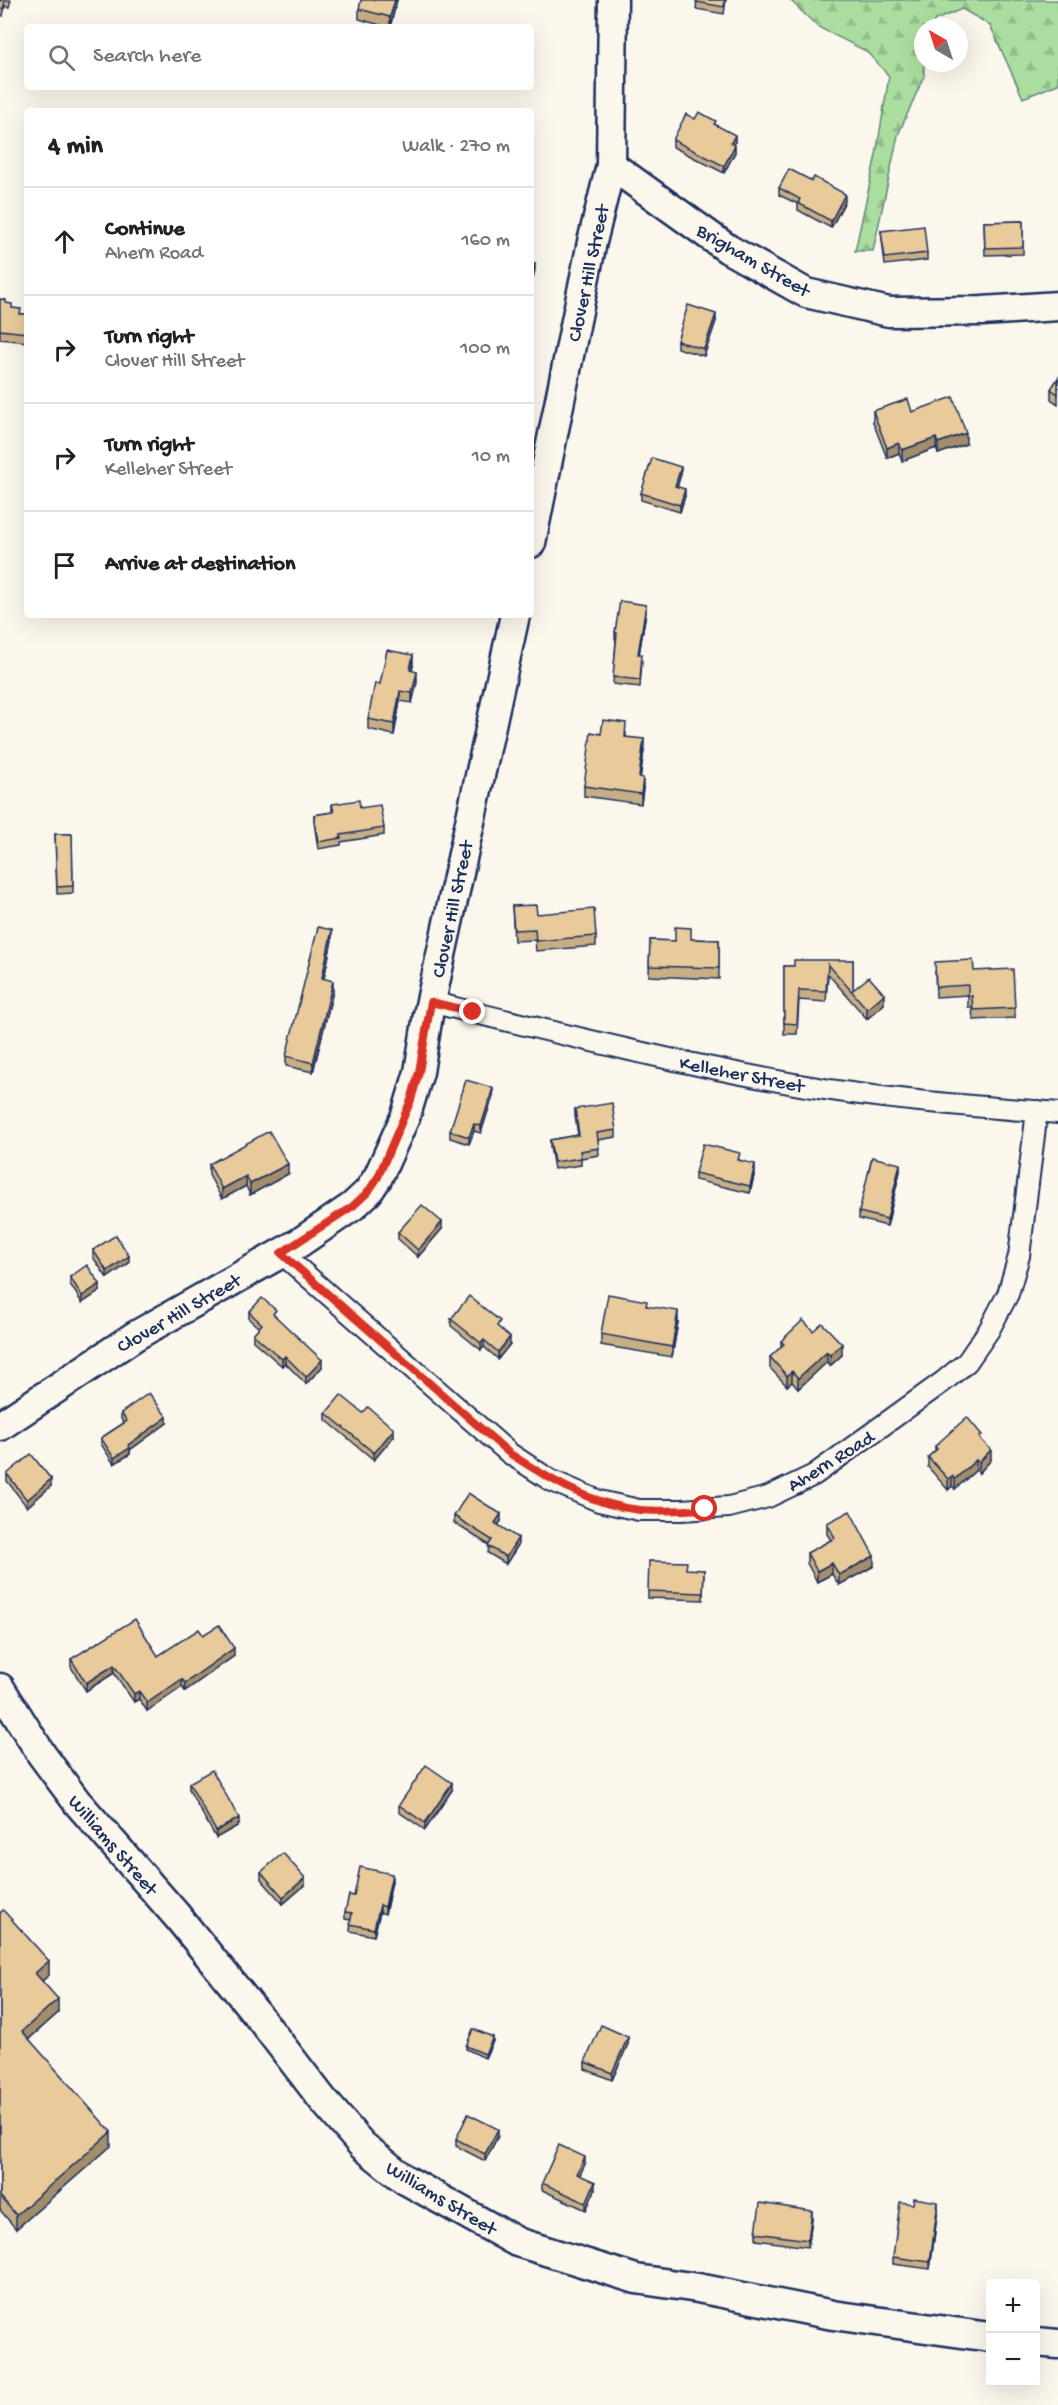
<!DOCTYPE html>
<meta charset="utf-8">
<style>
body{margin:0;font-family:"Gochi Hand",sans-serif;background:#f6f6f6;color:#202124}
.controls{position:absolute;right:18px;bottom:18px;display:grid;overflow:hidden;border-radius:6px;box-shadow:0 6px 24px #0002}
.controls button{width:54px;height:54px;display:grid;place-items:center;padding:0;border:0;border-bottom:2px solid #e0e0e0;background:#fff;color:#202124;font:30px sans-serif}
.compass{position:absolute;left:914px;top:18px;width:54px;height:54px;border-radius:50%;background:#fff;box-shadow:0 6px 24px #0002;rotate:321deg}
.stop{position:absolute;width:18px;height:18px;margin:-14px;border:4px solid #d93025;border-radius:50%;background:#fff}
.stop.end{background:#d93025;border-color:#fff;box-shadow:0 2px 6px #0008}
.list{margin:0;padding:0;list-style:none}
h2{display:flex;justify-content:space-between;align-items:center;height:78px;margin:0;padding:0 24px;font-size:26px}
h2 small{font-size:20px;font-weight:400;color:#757577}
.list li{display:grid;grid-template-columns:39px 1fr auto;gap:18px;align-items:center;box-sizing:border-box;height:108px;padding:0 24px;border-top:2px solid #e0e0e0}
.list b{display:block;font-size:22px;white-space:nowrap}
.list p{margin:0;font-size:20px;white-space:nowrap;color:#757577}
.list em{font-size:20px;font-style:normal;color:#757577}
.icon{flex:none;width:33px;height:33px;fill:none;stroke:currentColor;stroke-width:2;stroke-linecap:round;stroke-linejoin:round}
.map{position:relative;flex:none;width:1058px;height:2405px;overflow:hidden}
.search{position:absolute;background:#fff;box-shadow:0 6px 24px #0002;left:24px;top:24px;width:510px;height:66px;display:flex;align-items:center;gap:15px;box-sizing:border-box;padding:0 21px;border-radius:6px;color:#757577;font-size:22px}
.panel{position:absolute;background:#fff;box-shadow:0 6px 24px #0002;left:24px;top:108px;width:510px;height:510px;border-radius:6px}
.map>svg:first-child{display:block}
.forest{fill:url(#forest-firs);stroke:#62867e;stroke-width:1.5}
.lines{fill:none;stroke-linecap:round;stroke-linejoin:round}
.street-casing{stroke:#1b2f5e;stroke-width:24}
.secondary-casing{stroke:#1b2f5e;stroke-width:33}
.street{stroke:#fbf7ec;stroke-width:20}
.secondary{stroke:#fbf7ec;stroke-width:28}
.wall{fill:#c8ae85;stroke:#1b2f5e;stroke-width:1.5}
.shaded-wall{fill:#a28d6c;stroke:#1b2f5e;stroke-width:1.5}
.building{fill:#e8ca9b;stroke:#1b2f5e;stroke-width:1.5}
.route{stroke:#d93025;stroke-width:8}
.labels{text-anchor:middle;stroke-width:4.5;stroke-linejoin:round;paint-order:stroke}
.street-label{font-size:20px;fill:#1b2f5e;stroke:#fbf7ec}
</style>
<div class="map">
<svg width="1058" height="2405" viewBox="0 0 1058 2405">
<defs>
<pattern id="forest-firs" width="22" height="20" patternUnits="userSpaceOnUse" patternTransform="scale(1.5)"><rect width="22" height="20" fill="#aadd9e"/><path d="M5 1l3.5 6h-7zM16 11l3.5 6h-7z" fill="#92be8a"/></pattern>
</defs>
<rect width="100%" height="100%" fill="#fbf7ec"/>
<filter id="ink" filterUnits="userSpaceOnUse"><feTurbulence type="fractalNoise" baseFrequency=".0167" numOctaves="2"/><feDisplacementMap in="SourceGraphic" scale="12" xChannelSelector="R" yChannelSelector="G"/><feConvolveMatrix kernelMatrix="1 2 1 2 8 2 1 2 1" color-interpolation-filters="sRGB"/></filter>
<g filter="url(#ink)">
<!-- forest -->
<path class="forest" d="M790,0H1058V84L1023,98L990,25L962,9L935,20L932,27H923L924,76L898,135L873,251H855L876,155L889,76L866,51L818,27Z"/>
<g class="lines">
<defs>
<g id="street">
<path d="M431,1002C553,1032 676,1063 800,1085C885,1100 972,1106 1058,1113"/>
<path d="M281,1253L509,1453L550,1480L599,1501L639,1510H681L729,1507L768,1497L814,1475L944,1381L967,1362L989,1330L1008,1294L1019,1256L1037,1111"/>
</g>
<g id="secondary">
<path d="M611,165L728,249L806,293L889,312L982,311L1058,306"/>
<path d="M531,543L592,242L611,165L613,0"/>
<path d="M0,1426L135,1336L299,1243L353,1206L368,1192L378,1177L406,1115L419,1072L428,1015L515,615"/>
<path d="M0,1688L42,1755L77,1802L177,1916L263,2022L323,2100L362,2145L404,2179L517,2242L636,2279L698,2288L833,2315L990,2337"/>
<path d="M1036,2342L1058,2344"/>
</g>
</defs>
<!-- street casing -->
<use href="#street" class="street-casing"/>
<!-- secondary casing -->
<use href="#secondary" class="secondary-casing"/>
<!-- street -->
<use href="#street" class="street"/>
<!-- secondary -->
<use href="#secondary" class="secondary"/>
</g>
<!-- wall -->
<g class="wall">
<path d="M0,0H11L9,7L5,6L3,16L0,15Z"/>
<path d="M397,0L390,27H387L359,19V9Z"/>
<path d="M697,0H726L724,14L696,9Z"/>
<path d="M695,119L716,125L735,142L734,144L735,152L724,173L673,147V140Z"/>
<path d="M779,188L845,201L831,228L798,210V204L779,195Z"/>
<path d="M1023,221V254L985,255L984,222Z"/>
<path d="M881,231L927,253V260L885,265Z"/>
<path d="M0,299L21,314H27V342L0,339Z"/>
<path d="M716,321L704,356L677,348V341Z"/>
<path d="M1058,378V404L1051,399V389Z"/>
<path d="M873,411L966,444L938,454L936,448L902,461L899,453L887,458L873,422Z"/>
<path d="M681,474L677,487L685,496L680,512L641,500V493Z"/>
<path d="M646,612L639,654L642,661L640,687L613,684L616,640L615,639V632Z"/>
<path d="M413,666L412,671L417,682L412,703L400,701L394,735L368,729V719L380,684Z"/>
<path d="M626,733V737L644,750L640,778L643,788L641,804L584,796V786L601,734Z"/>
<path d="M332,804L360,808L384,828V835L341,842V845L318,849L314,822V815L332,812Z"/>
<path d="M55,834H72L73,893L57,894Z"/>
<path d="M512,906L537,914L596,936V946L536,951L535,940L514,941Z"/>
<path d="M691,939L719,940V979L649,976L650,940L675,941Z"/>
<path d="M332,940L324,978L333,991L313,1072L286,1066V1056Z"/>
<path d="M853,960V990L884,1004L867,1019L828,974L826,1002L799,1000L797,1034H784V966H794Z"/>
<path d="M974,971L1015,1008V1018L973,1020L972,1007H968V995L936,997L935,972Z"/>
<path d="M493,1095L481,1133L474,1131L469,1144L450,1138V1131Z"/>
<path d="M575,1109L616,1130V1137L598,1140L599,1155L581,1158V1165L554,1169L550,1147V1140L578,1135L575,1116Z"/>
<path d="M740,1160L755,1171L750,1193L695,1180V1173Z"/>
<path d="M209,1164L288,1174L250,1195L246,1186L222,1199L209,1175Z"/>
<path d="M900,1171L887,1226L859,1219V1212Z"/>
<path d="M442,1229L418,1257L398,1239V1232Z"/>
<path d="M93,1250L129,1263L107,1278L93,1257Z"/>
<path d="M70,1277L100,1291L82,1303L70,1284Z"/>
<path d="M647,1306L678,1322L672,1357L601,1345V1334Z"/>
<path d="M249,1312L276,1317L322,1367L306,1384L285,1363L282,1366L253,1341V1334L259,1328L249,1319Z"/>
<path d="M451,1319L500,1329L510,1344L498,1359L484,1347L481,1350L451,1326Z"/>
<path d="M813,1331L842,1355L830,1366L827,1362L798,1389L792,1382L787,1386L770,1368V1357L781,1347V1341Z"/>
<path d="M121,1413L167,1423L130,1450V1454L114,1464L101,1444V1438L124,1423L121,1419Z"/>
<path d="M326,1413L394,1436L374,1460L326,1420Z"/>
<path d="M982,1441L991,1460L979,1473L976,1470L955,1489L952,1486L948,1490L928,1467V1457L935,1451V1446Z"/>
<path d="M7,1474L51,1486L27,1507L7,1481Z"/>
<path d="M454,1516L501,1521L498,1525L518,1545L506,1564L488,1553L489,1545L454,1523Z"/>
<path d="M827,1523L874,1566L839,1585L832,1574L817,1582L807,1563V1553L831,1540L827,1534Z"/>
<path d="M704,1570L703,1600L648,1598V1591Z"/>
<path d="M203,1635L234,1656L185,1691L182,1687L147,1711L139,1699L134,1702L114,1673L86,1691L71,1667V1659L158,1656Z"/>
<path d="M189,1783L239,1825L216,1838L189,1790Z"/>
<path d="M452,1790L425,1830L399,1812V1805Z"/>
<path d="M261,1872L305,1885L283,1904L261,1879Z"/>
<path d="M392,1881L385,1914L380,1912L374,1936L350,1931L351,1920L345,1919V1912L354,1896Z"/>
<path d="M0,1913L49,1975L42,1981L58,2013L29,2039L111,2146L16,2229L0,2210Z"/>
<path d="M493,2041L485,2058L466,2049V2046Z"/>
<path d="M628,2044L612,2080L585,2069V2062Z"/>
<path d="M498,2136L485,2161L456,2146V2139Z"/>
<path d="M585,2164L579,2175L595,2190L586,2210L542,2190V2183Z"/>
<path d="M938,2209L930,2269L893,2264V2257Z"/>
<path d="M812,2218L808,2247L756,2240V2233Z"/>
</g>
<!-- shaded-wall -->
<g class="shaded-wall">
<path d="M395,0H397L390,27V17Z"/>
<path d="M735,135V142L731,150V143Z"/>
<path d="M735,145V152L724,173V166Z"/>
<path d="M845,194V201L831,228V221Z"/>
<path d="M535,263V270L531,287V280Z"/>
<path d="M716,314V321L704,356V349Z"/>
<path d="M966,433V444L938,454V443Z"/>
<path d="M936,438V448L902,461V450Z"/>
<path d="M899,443V453L887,458V448Z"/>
<path d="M681,467V474L675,493V486Z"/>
<path d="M685,489V496L680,512V505Z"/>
<path d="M646,605V612L638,661V654Z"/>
<path d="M413,655V666L410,681V670Z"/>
<path d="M417,672V682L412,703V693Z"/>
<path d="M400,691V701L394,735V724Z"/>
<path d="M644,739V750L639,788V777Z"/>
<path d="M643,778V788L641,804V794Z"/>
<path d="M332,930V940L322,988V978Z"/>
<path d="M333,981V991L313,1072V1063Z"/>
<path d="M884,994V1004L867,1019V1009Z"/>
<path d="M493,1088V1095L481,1133V1126Z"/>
<path d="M474,1124V1131L469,1144V1137Z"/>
<path d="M288,1164V1174L250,1195V1184Z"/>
<path d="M755,1164V1171L750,1193V1186Z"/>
<path d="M900,1164V1171L887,1226V1219Z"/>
<path d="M246,1176V1186L222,1199V1189Z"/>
<path d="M442,1222V1229L418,1257V1250Z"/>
<path d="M129,1256V1263L107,1278V1271Z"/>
<path d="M100,1284V1291L82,1303V1296Z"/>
<path d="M678,1311V1322L672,1357V1347Z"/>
<path d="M510,1337V1344L498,1359V1352Z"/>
<path d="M484,1340V1347L481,1350V1343Z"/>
<path d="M842,1344V1355L830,1366V1355Z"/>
<path d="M827,1352V1362L798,1389V1378Z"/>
<path d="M285,1356V1363L282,1366V1359Z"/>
<path d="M322,1360V1367L306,1384V1377Z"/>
<path d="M792,1371V1382L787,1386V1376Z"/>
<path d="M167,1417V1423L130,1450V1454L114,1464V1458L128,1445Z"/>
<path d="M394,1429V1436L374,1460V1453Z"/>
<path d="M991,1450V1460L979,1473V1462Z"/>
<path d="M976,1460V1470L955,1489V1479Z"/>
<path d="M952,1476V1486L948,1490V1479Z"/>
<path d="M51,1479V1486L27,1507V1500Z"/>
<path d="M501,1514V1521L495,1530V1523Z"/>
<path d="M518,1538V1545L506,1564V1557Z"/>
<path d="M874,1556V1566L839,1585V1575Z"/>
<path d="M832,1563V1574L817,1582V1571Z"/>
<path d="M234,1648V1656L185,1691V1683Z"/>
<path d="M114,1665V1673L86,1691V1683Z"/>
<path d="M182,1679V1687L147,1711V1703Z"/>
<path d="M139,1691V1699L134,1702V1694Z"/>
<path d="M452,1783V1790L425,1830V1823Z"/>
<path d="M239,1818V1825L216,1838V1831Z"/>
<path d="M392,1874V1881L385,1914V1907Z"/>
<path d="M305,1878V1885L283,1904V1897Z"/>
<path d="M380,1905V1912L374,1936V1929Z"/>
<path d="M49,1961V1975L35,1987V1973Z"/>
<path d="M58,1999V2013L22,2045V2031Z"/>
<path d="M493,2037V2041L485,2058V2054Z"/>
<path d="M628,2037V2044L612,2080V2073Z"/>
<path d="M498,2129V2136L485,2161V2154Z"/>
<path d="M111,2132V2146L16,2229V2215Z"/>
<path d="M585,2157V2164L577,2181V2174Z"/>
<path d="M595,2182V2190L586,2210V2203Z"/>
<path d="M938,2202V2209L930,2269V2262Z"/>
<path d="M812,2211V2218L808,2247V2240Z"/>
</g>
<!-- building -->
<g class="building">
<path d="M0,0H5L3,9L0,8Z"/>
<path d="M361,0H395L390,17L359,9Z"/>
<path d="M697,0H725L724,7L696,2Z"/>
<path d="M699,112L716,121L714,124L735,135L731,143L735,145L724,166L673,140L686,114L695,119Z"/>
<path d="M789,169L812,181L814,177L845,194L831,221L798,203L800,199L779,188Z"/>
<path d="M1023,221V247L985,248L984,222Z"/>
<path d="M924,226L927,253L885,258L881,231Z"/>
<path d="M531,262L535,263L531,280Z"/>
<path d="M0,299L6,300V303L12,304V308L21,309L20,314H27V333L0,330Z"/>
<path d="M688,305L716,314L704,349L677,341Z"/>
<path d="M1058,378V394L1051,389Z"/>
<path d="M953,397L966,433L938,443L936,438L902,450L899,443L887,448L873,411L908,399L912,412Z"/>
<path d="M652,458L681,467L675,486L685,489L680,505L641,493Z"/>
<path d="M620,601L646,605L638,654H642L640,680L613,677L617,633L615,632Z"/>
<path d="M387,650L413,655L410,670L417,672L412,693L400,691L394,724L368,719L375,683L380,684Z"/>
<path d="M603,720L626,723L625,737L644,739L639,777L643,778L641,794L584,786L591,732L601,734Z"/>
<path d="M359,800L360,808L380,805L384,828L341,835V838L318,842L314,815L334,812L332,804Z"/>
<path d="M55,834H72L73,886L57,887Z"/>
<path d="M536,905L537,914L594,909L596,936L536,941L535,929L514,930L512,906Z"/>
<path d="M318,927L332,930L322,978L333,981L313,1063L286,1056Z"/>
<path d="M675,927L691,928V939L719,940V968L649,966L650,940L675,941Z"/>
<path d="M794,960H853V990L869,977L884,994L867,1009L828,964L826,991L799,990L797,1024L784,1023V966H794Z"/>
<path d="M973,960L974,971L1013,969L1015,1008L973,1010L972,996H968V985L936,987L935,962Z"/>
<path d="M466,1080L493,1088L481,1126L474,1124L469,1137L450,1131Z"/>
<path d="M612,1103L616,1130L597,1133L599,1148L580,1151L581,1158L554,1162L550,1140L579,1135L575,1109Z"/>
<path d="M269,1131L288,1164L250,1184L246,1176L222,1189L209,1164Z"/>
<path d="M703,1144L740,1153L738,1160L755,1164L750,1186L695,1173Z"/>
<path d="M872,1157L900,1164L887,1219L859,1212Z"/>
<path d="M422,1205L442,1222L418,1250L398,1232Z"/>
<path d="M116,1235L129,1256L107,1271L93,1250Z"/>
<path d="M87,1265L100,1284L82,1296L70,1277Z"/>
<path d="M608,1294L647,1301L646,1306L678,1311L672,1347L601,1334Z"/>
<path d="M469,1296L500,1321L497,1326L510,1337L498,1352L484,1340L481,1343L451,1319Z"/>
<path d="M262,1298L276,1310L273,1314L322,1360L306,1377L285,1356L282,1359L253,1334L262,1324L249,1312Z"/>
<path d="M803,1320L813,1331L822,1323L842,1344L830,1355L827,1352L798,1378L792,1371L787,1376L770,1357L784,1344L781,1341Z"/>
<path d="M149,1393L167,1417L128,1445L130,1448L114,1458L101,1438L127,1421L121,1413Z"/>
<path d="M341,1395L363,1413L368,1407L394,1429L374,1453L326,1413Z"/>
<path d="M967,1417L982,1435L979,1437L991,1450L979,1462L976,1460L955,1479L952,1476L948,1479L928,1457L937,1449L935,1446Z"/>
<path d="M31,1454L51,1479L27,1500L7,1474Z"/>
<path d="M468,1493L501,1514L495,1523L518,1538L506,1557L488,1546L492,1540L454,1516Z"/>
<path d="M850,1511L874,1556L839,1575L832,1563L817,1571L807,1553L835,1538L827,1523Z"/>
<path d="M649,1561L687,1562L686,1569L704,1570L703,1593L648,1591Z"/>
<path d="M135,1619L158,1656L199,1629L203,1635L219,1625L234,1648L185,1683L182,1679L147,1703L139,1691L134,1694L114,1665L86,1683L71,1659Z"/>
<path d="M426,1765L452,1783L425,1823L399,1805Z"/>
<path d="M212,1770L239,1818L216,1831L189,1783Z"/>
<path d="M283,1853L305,1878L283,1897L261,1872Z"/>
<path d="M360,1867L392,1874L385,1907L380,1905L374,1929L350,1924L352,1913L345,1912L349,1895L354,1896Z"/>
<path d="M3,1910L49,1961L35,1973L58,1999L22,2031L111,2132L16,2215L0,2196V1913Z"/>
<path d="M601,2025L628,2037L612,2073L585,2062Z"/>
<path d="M473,2029L493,2037L485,2054L466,2046Z"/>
<path d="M468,2114L498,2129L485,2154L456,2139Z"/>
<path d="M559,2145L585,2157L577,2174L595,2182L586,2203L542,2183Z"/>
<path d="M914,2198L938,2202L930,2262L893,2257L900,2202L913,2204Z"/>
<path d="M760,2203L812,2211L808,2240L756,2233Z"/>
</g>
</g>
<g class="lines" filter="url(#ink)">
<!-- route -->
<path class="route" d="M473,1012L431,1002L419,1072L411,1100L378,1177L368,1192L353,1206L281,1253L509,1453C549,1479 591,1505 640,1510C661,1512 684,1510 705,1509"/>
</g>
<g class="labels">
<!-- street labels -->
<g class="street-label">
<text transform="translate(754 259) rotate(30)" y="7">Brigham Street</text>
<text transform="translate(587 273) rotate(-78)" y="7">Clover Hill Street</text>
<text transform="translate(451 909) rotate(-78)" y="7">Clover Hill Street</text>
<text transform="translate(742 1073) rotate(11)" y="7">Kelleher Street</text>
<text transform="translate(178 1312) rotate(-30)" y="7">Clover Hill Street</text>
<text transform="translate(830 1460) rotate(-32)" y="7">Ahern Road</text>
<text transform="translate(114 1844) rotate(49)" y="7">Williams Street</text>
<text transform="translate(442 2197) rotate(31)" y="7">Williams Street</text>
</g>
</g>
</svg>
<div class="controls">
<button>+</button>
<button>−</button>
</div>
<svg class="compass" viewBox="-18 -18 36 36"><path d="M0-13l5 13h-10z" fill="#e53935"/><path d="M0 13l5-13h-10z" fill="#757577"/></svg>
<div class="stop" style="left:705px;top:1509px"></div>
<div class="stop end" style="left:473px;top:1012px"></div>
<div class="search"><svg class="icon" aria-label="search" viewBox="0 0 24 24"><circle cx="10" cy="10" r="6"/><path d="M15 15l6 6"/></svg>Search here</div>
<section class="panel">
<h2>4 min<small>Walk · 270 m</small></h2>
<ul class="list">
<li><svg class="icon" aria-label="ahead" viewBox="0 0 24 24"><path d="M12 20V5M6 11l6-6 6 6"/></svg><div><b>Continue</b><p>Ahern Road</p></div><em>160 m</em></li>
<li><svg class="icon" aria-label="right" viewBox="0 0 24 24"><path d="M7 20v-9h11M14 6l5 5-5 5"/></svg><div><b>Turn right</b><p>Clover Hill Street</p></div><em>100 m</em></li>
<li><svg class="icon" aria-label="right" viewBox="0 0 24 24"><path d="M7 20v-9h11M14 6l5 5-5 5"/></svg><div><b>Turn right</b><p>Kelleher Street</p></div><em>10 m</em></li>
<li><svg class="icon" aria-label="arrive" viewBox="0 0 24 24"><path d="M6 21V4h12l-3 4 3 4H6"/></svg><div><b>Arrive at destination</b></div></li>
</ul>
</section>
</div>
